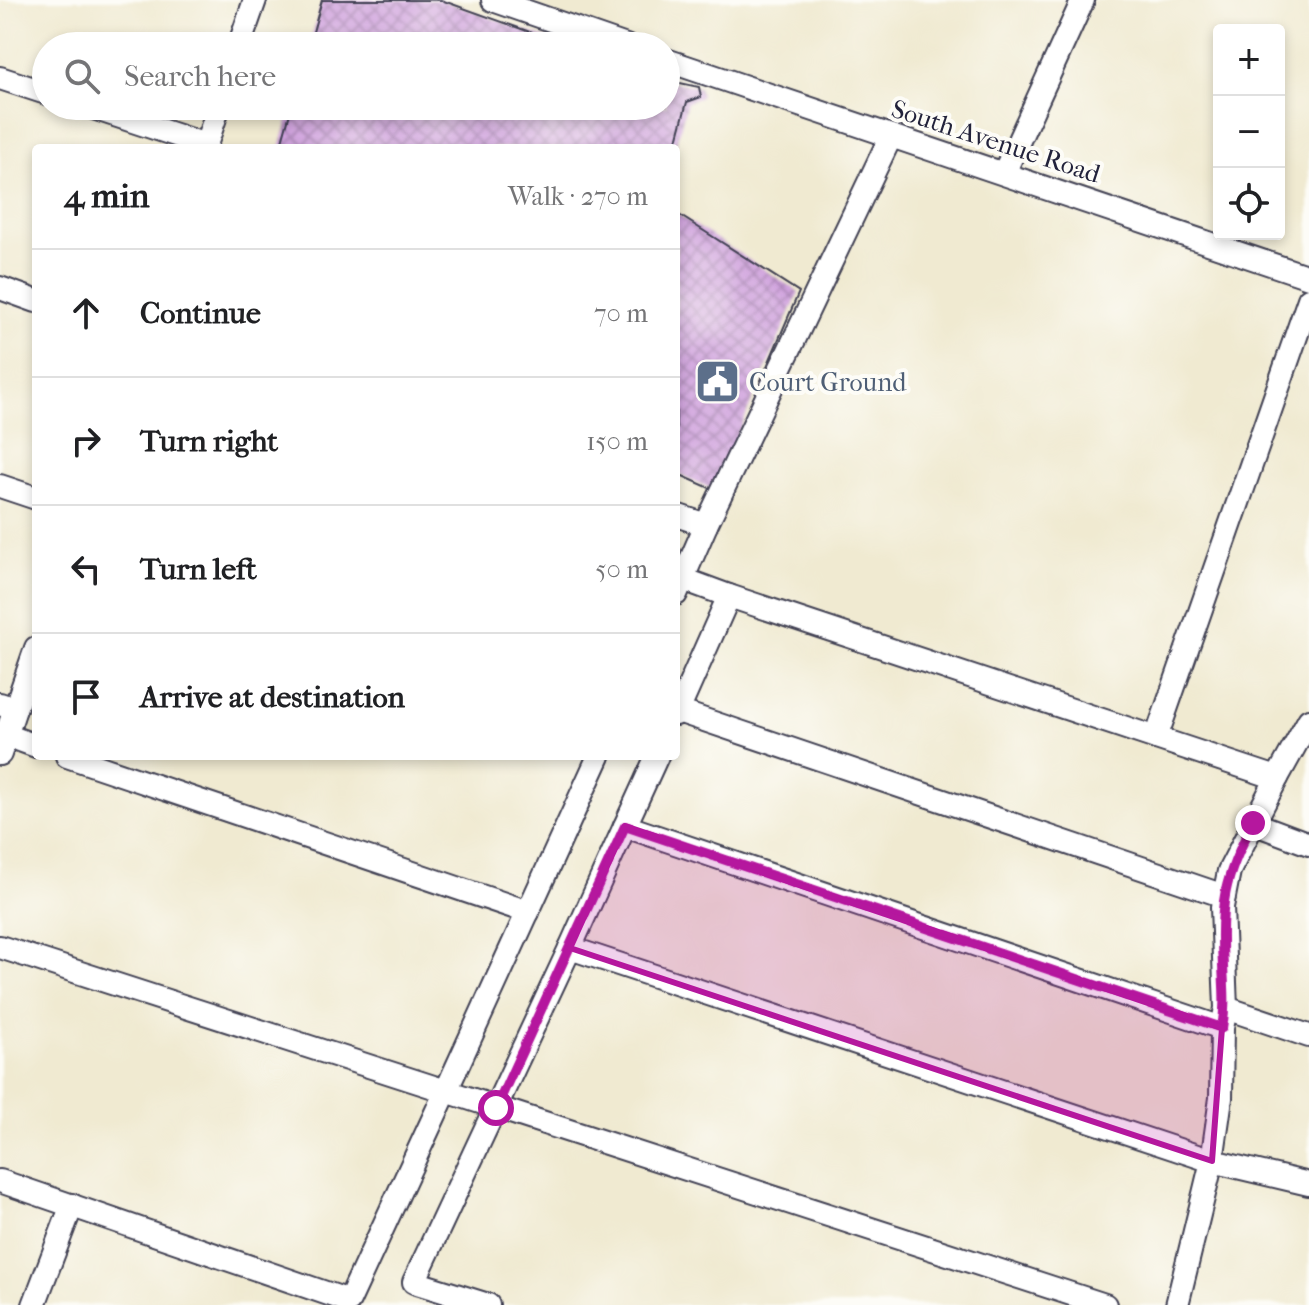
<!DOCTYPE html>
<meta charset="utf-8">
<style>
body{margin:0;font-family:"IM FELL French Canon",serif;background:#f6f6f6;color:#202124}
.controls{position:absolute;right:24px;top:24px;display:grid;overflow:hidden;border-radius:8px;box-shadow:0 4px 12px #0003}
.controls button{width:72px;height:72px;display:grid;place-items:center;padding:0;border:0;border-bottom:2px solid #e0e0e0;background:#fff;color:#202124;font:40px sans-serif}
.stop{position:absolute;width:24px;height:24px;margin:-18px;border:6px solid #b5179e;border-radius:50%;background:#fff}
.stop.end{background:#b5179e;border-color:#fff;box-shadow:0 2px 8px #0008}
.list{margin:0;padding:0;list-style:none}
h2{display:flex;justify-content:space-between;align-items:center;height:104px;margin:0;padding:0 32px;font-size:34px}
h2 small{font-size:26px;font-weight:400;color:#757577}
.list li{display:grid;grid-template-columns:52px 1fr auto;gap:24px;align-items:center;box-sizing:border-box;height:128px;padding:0 32px;border-top:2px solid #e0e0e0}
.list b{display:block;font-size:30px;white-space:nowrap}
.list em{font-size:26px;font-style:normal;color:#757577}
.icon{flex:none;width:44px;height:44px;fill:none;stroke:currentColor;stroke-width:2;stroke-linecap:round;stroke-linejoin:round}
.map{position:relative;flex:none;width:1309px;height:1305px;overflow:hidden}
.search{position:absolute;background:#fff;box-shadow:0 4px 12px #0003;left:32px;top:32px;width:648px;height:88px;display:flex;align-items:center;gap:20px;box-sizing:border-box;padding:0 28px;border-radius:44px;color:#757577;font-size:30px}
.panel{position:absolute;background:#fff;box-shadow:0 4px 12px #0003;left:32px;top:144px;width:648px;height:616px;border-radius:8px}
.map>svg:first-child{display:block}
.building{fill:url(#building-cross-hatch)}
.lines{fill:none;stroke-linecap:round;stroke-linejoin:round}
.minor-casing{stroke:#414052;stroke-width:26}
.minor{stroke:#fff;stroke-width:22}
.route{stroke:#b5179e;stroke-width:10}
.marked{fill:#b5179e;fill-opacity:0.2;stroke:#b5179e;stroke-width:6;stroke-linejoin:round}
.labels{text-anchor:middle;stroke-width:8;stroke-linejoin:round;paint-order:stroke}
.street-label{font-size:26px;fill:#22223b;stroke:#fdfcf7}
.service-label{font-size:26px;fill:#4e5e75;stroke:#fdfcf7;text-anchor:start}
</style>
<div class="map">
<svg width="1309" height="1305" viewBox="0 0 1309 1305">
<defs>
<pattern id="building-cross-hatch" width="8" height="8" patternUnits="userSpaceOnUse" patternTransform="scale(2)"><rect width="8" height="8" fill="#cfa0dd"/><path d="M0 0l8 8M0 8l8-8" fill="none" stroke="#a882b4"/></pattern>
</defs>
<rect width="100%" height="100%" fill="#fdfcf7"/>
<filter id="ink" filterUnits="userSpaceOnUse"><feTurbulence type="fractalNoise" baseFrequency=".0125" numOctaves="2"/><feDisplacementMap in="SourceGraphic" scale="16" xChannelSelector="R" yChannelSelector="G"/><feConvolveMatrix kernelMatrix="1 2 1 2 8 2 1 2 1" color-interpolation-filters="sRGB"/></filter>
<filter id="wash" filterUnits="userSpaceOnUse"><feTurbulence type="fractalNoise" baseFrequency=".006" numOctaves="4" result="noise"/><feDisplacementMap in="SourceGraphic" scale="32" xChannelSelector="R" yChannelSelector="G"/><feGaussianBlur stdDeviation="1.8" result="paint"/><feColorMatrix in="noise" values="0 0 0 0 0 0 0 0 0 0 0 0 0 0 0 0 0 1.4 0 .05"/><feComposite in="paint" operator="in"/></filter>
<g filter="url(#wash)">
<rect width="100%" height="100%" fill="#f0ead1"/>
<g id="blocks">
<!-- building -->
<g class="building">
<path d="M322,0H441L569,46H309Z"/>
<path d="M666,80L699,87L701,97L687,102L675,148H280L292,106H666Z"/>
<path d="M676,213L799,292L714,490L676,473Z"/>
</g>
</g>
</g>
<g filter="url(#ink)">
<use href="#blocks" fill-opacity="0" stroke="#414052" stroke-width="2"/>
<g class="lines">
<defs>
<g id="minor">
<path d="M493,0L626,46"/>
<path d="M239,46L255,0"/>
<path d="M666,60L1309,277"/>
<path d="M0,78L46,93"/>
<path d="M87,106L206,145"/>
<path d="M205,148L219,106"/>
<path d="M1004,173L1083,0"/>
<path d="M0,288L36,301"/>
<path d="M0,486L36,498"/>
<path d="M676,515L706,525"/>
<path d="M683,579L729,596"/>
<path d="M676,594L706,525L891,136"/>
<path d="M0,704L15,709L36,648"/>
<path d="M678,711L729,596L1156,738L1309,299"/>
<path d="M676,714L678,711L1224,896"/>
<path d="M6,735L36,746"/>
<path d="M1156,738L1277,778L1309,720"/>
<path d="M0,754L15,709"/>
<path d="M67,756L528,912"/>
<path d="M1277,778L1229,871L1222,907L1226,1008L1222,1028L1221,1098L1212,1161L1309,1184"/>
<path d="M1253,823L1309,844"/>
<path d="M625,826L657,756"/>
<path d="M0,947L446,1091L599,756"/>
<path d="M1226,1008L1309,1036"/>
<path d="M0,1181L349,1301L446,1091L1105,1305"/>
<path d="M34,1305L72,1205"/>
<path d="M488,1305L414,1282L570,948"/>
<path d="M1177,1305L1212,1161L570,948L625,826L1222,1028"/>
</g>
</defs>
<!-- minor casing -->
<use href="#minor" class="minor-casing"/>
<!-- minor -->
<use href="#minor" class="minor"/>
</g>
</g>
<g class="lines" filter="url(#ink)">
<!-- route -->
<path class="route" d="M496,1108L625,826L1222,1028C1226,1006 1224,988 1223,966C1219,905 1224,877 1253,823"/>
</g>
<!-- marked area -->
<path class="marked" d="M625,826L1222,1028L1212,1161L570,948Z"/>
<!-- icons -->
<defs>
<symbol id="civic-square" viewBox="-11 -11 22 22"><rect x="-9" y="-9" width="18" height="18" rx="4" fill="#5c6f8a" stroke="#fdfcf7"/><path d="M-.6-6.5H3V-4.5H.6V-3L4-1V1h2V6H-6V1h2V-1L-.6-3ZM-1.2 2.5V6h2.4V2.5Z" fill="#fff"/></symbol>
</defs>
<g fill-rule="evenodd">
<use href="#civic-square" x="692" y="356" width="51" height="51"/>
</g>
<g class="labels">
<!-- street labels -->
<g class="street-label">
<text transform="translate(996 141) rotate(18)" y="9">South Avenue Road</text>
</g>
<!-- service labels -->
<g class="service-label">
<text x="749" y="391">Court Ground</text>
</g>
</g>
</svg>
<div class="controls">
<button>+</button>
<button>−</button>
<button><svg class="icon" aria-label="locate" viewBox="0 0 24 24"><circle cx="12" cy="12" r="6"/><path d="M12 2v4M12 18v4M2 12h4M18 12h4"/></svg></button>
</div>
<div class="stop" style="left:496px;top:1108px"></div>
<div class="stop end" style="left:1253px;top:823px"></div>
<div class="search"><svg class="icon" aria-label="search" viewBox="0 0 24 24"><circle cx="10" cy="10" r="6"/><path d="M15 15l6 6"/></svg>Search here</div>
<section class="panel">
<h2>4 min<small>Walk · 270 m</small></h2>
<ul class="list">
<li><svg class="icon" aria-label="ahead" viewBox="0 0 24 24"><path d="M12 20V5M6 11l6-6 6 6"/></svg><div><b>Continue</b></div><em>70 m</em></li>
<li><svg class="icon" aria-label="right" viewBox="0 0 24 24"><path d="M7 20v-9h11M14 6l5 5-5 5"/></svg><div><b>Turn right</b></div><em>150 m</em></li>
<li><svg class="icon" aria-label="left" viewBox="0 0 24 24"><path d="M17 20v-9H6M10 6l-5 5 5 5"/></svg><div><b>Turn left</b></div><em>50 m</em></li>
<li><svg class="icon" aria-label="arrive" viewBox="0 0 24 24"><path d="M6 21V4h12l-3 4 3 4H6"/></svg><div><b>Arrive at destination</b></div></li>
</ul>
</section>
</div>
